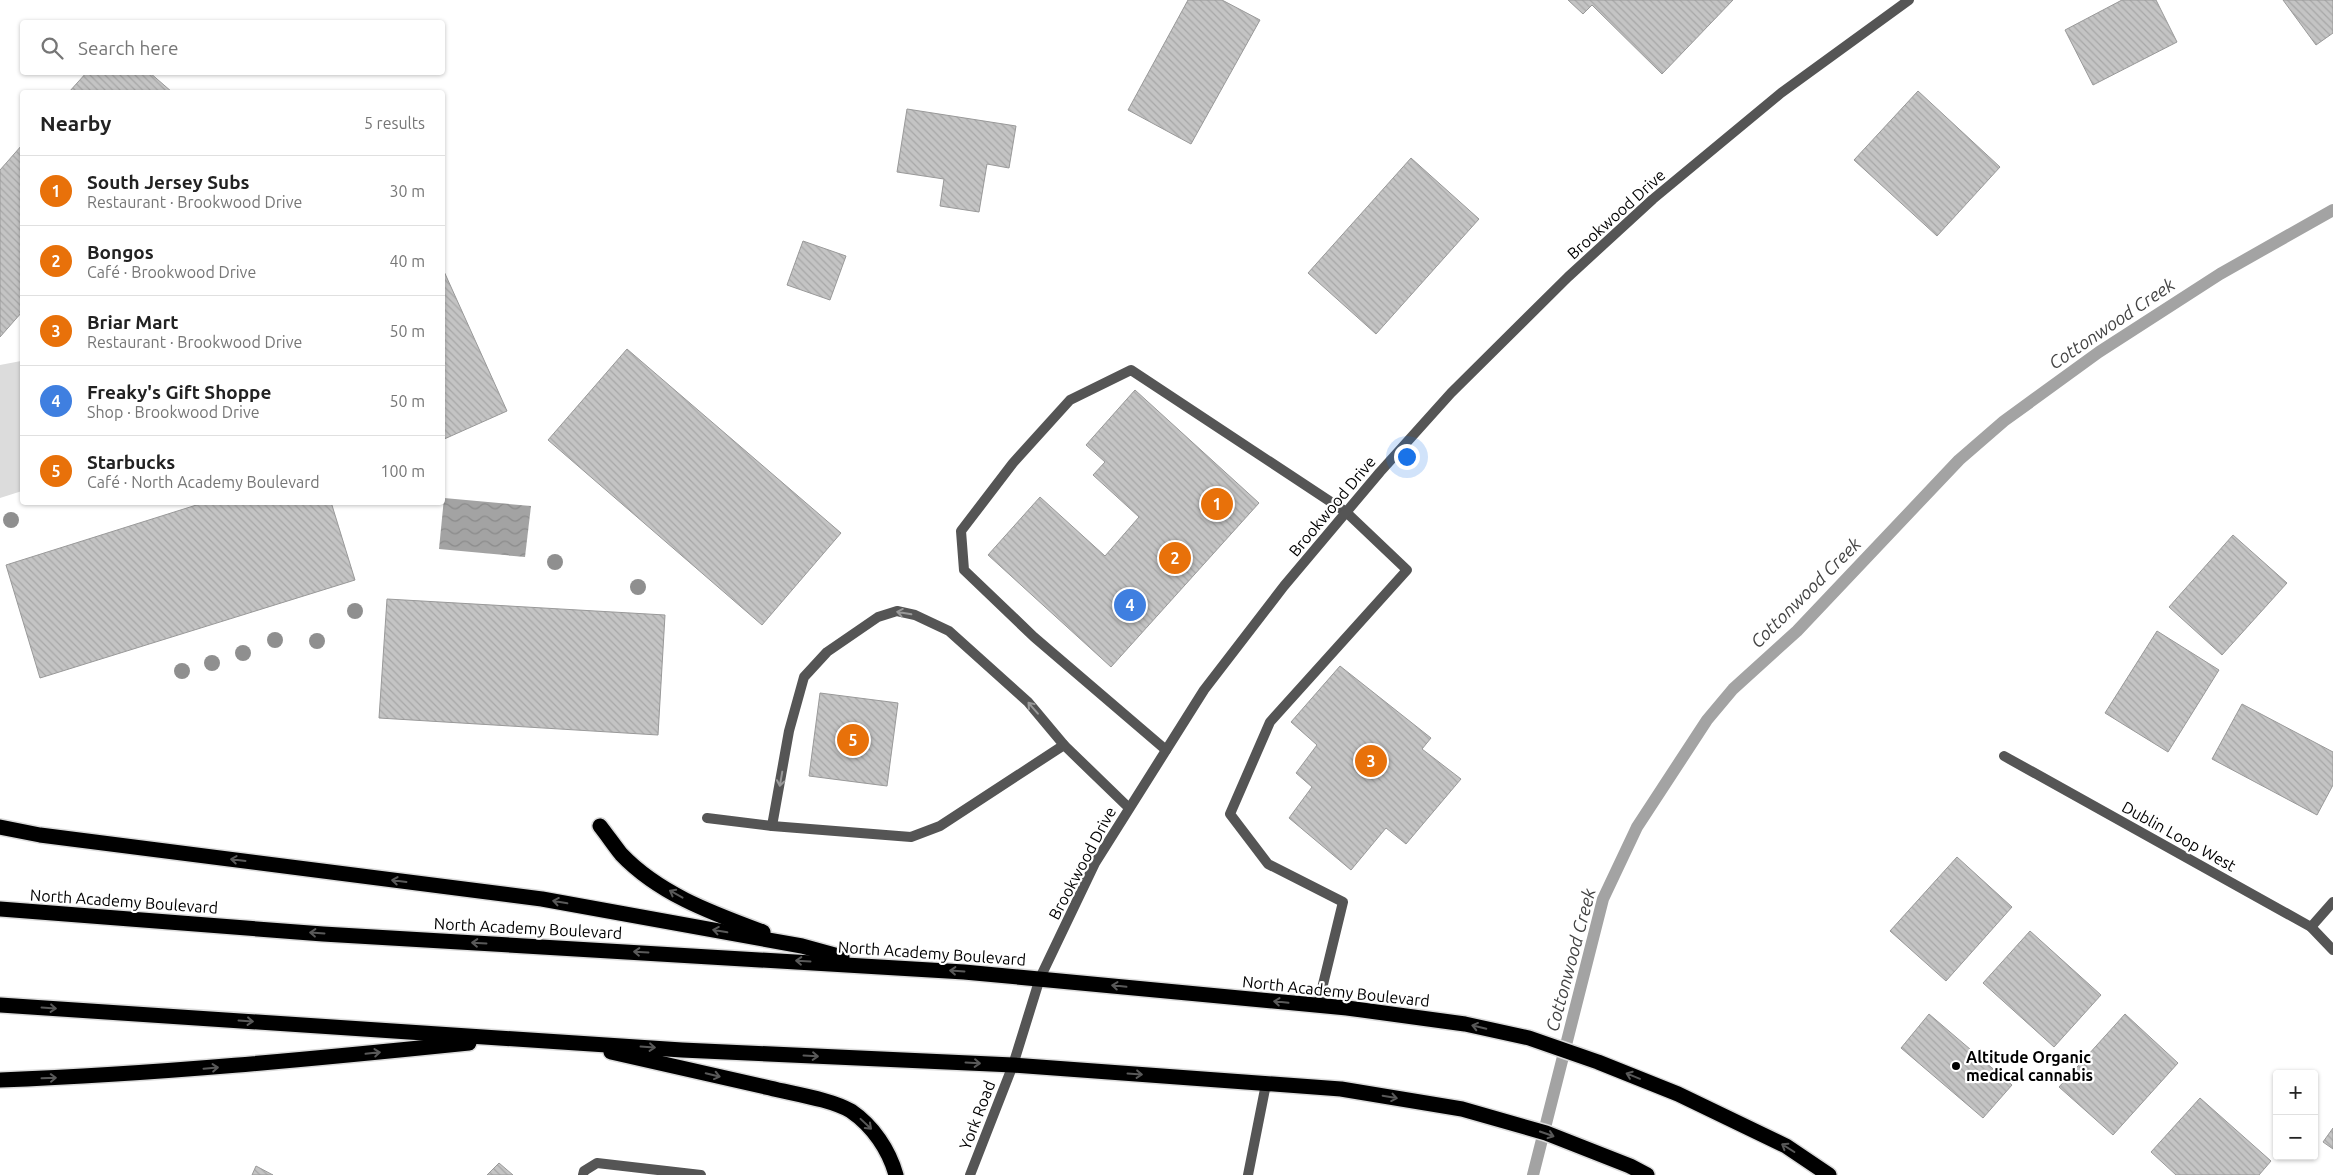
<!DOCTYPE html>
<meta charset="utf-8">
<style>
body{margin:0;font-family:Ubuntu,sans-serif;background:#f6f6f6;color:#222}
.controls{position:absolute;right:15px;bottom:15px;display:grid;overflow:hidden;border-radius:5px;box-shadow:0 1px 4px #0004}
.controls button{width:45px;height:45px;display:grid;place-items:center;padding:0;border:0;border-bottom:1px solid #e0e0e0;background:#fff;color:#222;font:25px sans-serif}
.you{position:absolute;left:1406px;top:456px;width:18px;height:18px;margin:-12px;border:4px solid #fff;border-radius:50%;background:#1a73e8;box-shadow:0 0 0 8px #1a73e833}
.badge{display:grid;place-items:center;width:32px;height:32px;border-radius:50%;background:#000;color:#fff;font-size:16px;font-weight:700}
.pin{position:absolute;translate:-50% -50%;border:2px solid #fff;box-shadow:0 1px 5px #0006}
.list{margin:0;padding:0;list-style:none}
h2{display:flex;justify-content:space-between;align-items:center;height:65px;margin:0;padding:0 20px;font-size:21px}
h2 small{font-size:16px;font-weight:400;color:#767676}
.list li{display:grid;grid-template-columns:32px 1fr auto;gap:15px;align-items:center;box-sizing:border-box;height:70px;padding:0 20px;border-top:1px solid #e0e0e0}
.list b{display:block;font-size:19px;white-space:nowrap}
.list p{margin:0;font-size:16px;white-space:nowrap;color:#767676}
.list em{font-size:16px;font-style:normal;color:#767676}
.icon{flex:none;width:28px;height:28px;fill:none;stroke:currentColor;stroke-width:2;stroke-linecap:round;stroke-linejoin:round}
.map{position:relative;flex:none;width:2333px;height:1175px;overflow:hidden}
.search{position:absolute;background:#fff;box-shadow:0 1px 4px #0004;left:20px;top:20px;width:425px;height:55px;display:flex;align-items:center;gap:12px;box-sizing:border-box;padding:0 18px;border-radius:5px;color:#767676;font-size:19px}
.panel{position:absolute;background:#fff;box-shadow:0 1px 4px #0004;left:20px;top:90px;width:425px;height:415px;border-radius:5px}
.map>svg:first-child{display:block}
.green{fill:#dcdcdc}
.water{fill:url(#water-waves)}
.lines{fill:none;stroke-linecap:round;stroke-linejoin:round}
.stream{stroke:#a3a3a3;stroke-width:12}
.building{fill:url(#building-back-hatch);stroke:#999}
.highway-casing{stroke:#dbdbdb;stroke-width:18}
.lane{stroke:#555;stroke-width:10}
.street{stroke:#555;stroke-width:10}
.highway{stroke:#000;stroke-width:15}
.tree{fill:#8f8f8f}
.oneway{stroke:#999}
.oneway2{stroke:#595959}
.poi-dot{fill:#000;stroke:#fff;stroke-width:2}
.labels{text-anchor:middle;stroke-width:4.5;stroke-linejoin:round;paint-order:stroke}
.street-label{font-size:16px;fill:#000;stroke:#fff}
.poi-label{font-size:16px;font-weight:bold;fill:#000;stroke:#fff;text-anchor:start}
.water-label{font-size:18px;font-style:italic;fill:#444;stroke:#fff}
</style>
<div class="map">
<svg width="2333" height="1175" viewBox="0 0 2333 1175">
<defs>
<pattern id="water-waves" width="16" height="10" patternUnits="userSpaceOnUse" patternTransform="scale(1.25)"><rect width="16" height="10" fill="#a3a3a3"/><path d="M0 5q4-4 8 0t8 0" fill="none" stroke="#8b8b8b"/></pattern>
<pattern id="building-back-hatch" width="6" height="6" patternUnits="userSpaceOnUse" patternTransform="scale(1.25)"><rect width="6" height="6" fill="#c4c4c4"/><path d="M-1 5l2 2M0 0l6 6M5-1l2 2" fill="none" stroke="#a7a7a7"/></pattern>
</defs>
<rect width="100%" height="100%" fill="#fff"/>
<!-- green -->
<path class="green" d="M21,361L22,491L0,498V365Z"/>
<!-- water -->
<path class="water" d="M444,498L531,506L525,557L439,549Z"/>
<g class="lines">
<!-- stream -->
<path class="stream" d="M1533,1175L1603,899L1637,827L1707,720L1733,689L1797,631L1959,460L2004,421L2099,352L2220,274L2333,210"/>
</g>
<!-- building -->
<g class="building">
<path d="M1188,0H1222L1260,20L1191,144L1128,110Z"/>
<path d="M1568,0H1733L1662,74L1592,5L1583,14Z"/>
<path d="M2122,0H2156L2177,42L2093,85L2065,30Z"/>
<path d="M2283,0H2333V33L2316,45Z"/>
<path d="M87,72H149L172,92H69Z"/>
<path d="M1918,91L2000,167L1937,236L1854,160Z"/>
<path d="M907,109L1016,126L1009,168L987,164L979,212L940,206L944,179L897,172Z"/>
<path d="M22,145V312L0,337V170Z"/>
<path d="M1411,158L1479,219L1376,334L1308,273Z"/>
<path d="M803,241L846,256L830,300L787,285Z"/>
<path d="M442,267L507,411L442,440Z"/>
<path d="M627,349L841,533L762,625L548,440Z"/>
<path d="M1135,390L1259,503L1111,667L988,555L1040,497L1105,556L1139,517L1093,475L1105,462L1086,445Z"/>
<path d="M206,502H331L355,580L40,678L6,565Z"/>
<path d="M2233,535L2287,583L2222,655L2169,607Z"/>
<path d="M387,599L665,615L658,735L379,718Z"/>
<path d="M2157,631L2219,670L2168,752L2105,713Z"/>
<path d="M1340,666L1431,738L1422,749L1461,779L1406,844L1386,828L1351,870L1289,818L1312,787L1296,773L1317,745L1291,722Z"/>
<path d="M820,693L898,703L887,786L809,776Z"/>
<path d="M2242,704L2333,752V785L2317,815L2212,759Z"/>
<path d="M1957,857L2012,907L1946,981L1890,931Z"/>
<path d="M2030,931L2101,995L2054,1047L1983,983Z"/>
<path d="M1929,1014L2012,1085L1983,1118L1901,1048Z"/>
<path d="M2125,1014L2178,1063L2113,1135L2059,1087Z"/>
<path d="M2200,1098L2271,1161L2259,1175H2176L2151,1152Z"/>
<path d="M2333,1128V1149L2323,1142Z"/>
<path d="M499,1163L513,1175H487Z"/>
<path d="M256,1166L273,1175H252Z"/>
</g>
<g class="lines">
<defs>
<g id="highway">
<path d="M600,826C607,835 614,845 621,854C659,894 712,913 763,932"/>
<path d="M0,827L40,835L542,899L802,946L842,957"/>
<path d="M0,909L323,934L964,972L1347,1008L1465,1024L1529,1038L1598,1062L1678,1094L1786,1146L1829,1175"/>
<path d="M0,1005L682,1050L1013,1065L1341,1089L1462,1109L1546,1133L1630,1166L1647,1175"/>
<path d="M611,1052C664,1064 717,1076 770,1088C794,1094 830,1099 851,1111C873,1126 889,1150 896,1175"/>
<path d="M0,1080C158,1074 312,1059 469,1043"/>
</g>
</defs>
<!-- highway casing -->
<use href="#highway" class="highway-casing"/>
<!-- lane -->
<g class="lane">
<path d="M1166,750L1034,637L964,570L961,531L1013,463L1070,400L1131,370L1346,512L1407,570L1270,722L1230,814L1268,864L1343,902L1318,1005"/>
<path d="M707,818L772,826L911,837L940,826L1064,745"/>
<path d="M772,826L789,731L804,677L827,652L878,617L897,611L915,615L949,631L1028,702L1064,745L1128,807"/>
<path d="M2311,927L2333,902"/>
<path d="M583,1175L584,1171L597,1163L701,1175"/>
<path d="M1248,1175L1266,1084"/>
</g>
<!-- street -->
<g class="street">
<path d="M2004,756L2311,927L2333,950"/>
<path d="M970,1175L1013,1065L1040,978L1095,863L1204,690L1284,586L1380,472L1451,393L1568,277L1653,199L1781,93L1909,0"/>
</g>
<!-- highway -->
<use href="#highway" class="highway"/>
</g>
<!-- trees -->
<g class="tree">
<circle cx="11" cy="520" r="8"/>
<circle cx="555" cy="562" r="8"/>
<circle cx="638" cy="587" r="8"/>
<circle cx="355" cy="611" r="8"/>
<circle cx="275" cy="640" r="8"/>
<circle cx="317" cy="641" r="8"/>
<circle cx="243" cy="653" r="8"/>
<circle cx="212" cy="663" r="8"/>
<circle cx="182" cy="671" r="8"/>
</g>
<!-- one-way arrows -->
<defs><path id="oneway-shaft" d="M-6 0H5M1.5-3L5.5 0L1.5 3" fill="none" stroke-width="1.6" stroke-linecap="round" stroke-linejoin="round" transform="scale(1.25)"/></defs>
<g class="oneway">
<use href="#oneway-shaft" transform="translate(904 613) rotate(-170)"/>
<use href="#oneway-shaft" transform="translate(1033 708) rotate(-131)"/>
<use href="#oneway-shaft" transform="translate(781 779) rotate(100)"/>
</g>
<g class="oneway2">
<use href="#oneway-shaft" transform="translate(238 860) rotate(-173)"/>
<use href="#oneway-shaft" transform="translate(399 881) rotate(-173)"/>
<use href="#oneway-shaft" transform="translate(676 894) rotate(-151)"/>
<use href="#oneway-shaft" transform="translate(560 902) rotate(-170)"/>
<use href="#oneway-shaft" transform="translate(720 931) rotate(-170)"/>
<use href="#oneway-shaft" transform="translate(317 933) rotate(-176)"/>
<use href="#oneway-shaft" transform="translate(479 943) rotate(-177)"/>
<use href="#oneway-shaft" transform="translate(641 952) rotate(-177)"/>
<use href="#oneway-shaft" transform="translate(803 961) rotate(-177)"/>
<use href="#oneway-shaft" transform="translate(957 971) rotate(-176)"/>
<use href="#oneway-shaft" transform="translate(1119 986) rotate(-174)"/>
<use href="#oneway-shaft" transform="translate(1281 1002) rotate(-174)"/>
<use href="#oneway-shaft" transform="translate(49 1008) rotate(4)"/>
<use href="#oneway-shaft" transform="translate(246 1021) rotate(4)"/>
<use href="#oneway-shaft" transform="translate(1479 1027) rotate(-167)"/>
<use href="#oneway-shaft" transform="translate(648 1047) rotate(4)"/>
<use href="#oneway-shaft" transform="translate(373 1053) rotate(-6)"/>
<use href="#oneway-shaft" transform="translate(811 1056) rotate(3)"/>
<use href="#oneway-shaft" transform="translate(973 1063) rotate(3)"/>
<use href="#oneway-shaft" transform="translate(211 1068) rotate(-5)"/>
<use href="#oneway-shaft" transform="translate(1135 1074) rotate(4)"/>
<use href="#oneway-shaft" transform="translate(713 1075) rotate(13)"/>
<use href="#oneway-shaft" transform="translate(1633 1076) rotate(-158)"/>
<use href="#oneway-shaft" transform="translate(49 1078) rotate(-2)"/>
<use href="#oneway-shaft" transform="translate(1390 1097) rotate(10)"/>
<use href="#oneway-shaft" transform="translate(866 1124) rotate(43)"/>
<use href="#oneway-shaft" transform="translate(1547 1134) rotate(19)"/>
<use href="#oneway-shaft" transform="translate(1788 1148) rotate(-148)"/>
</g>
<!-- markers -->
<circle class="poi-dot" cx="1956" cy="1066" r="5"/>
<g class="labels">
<!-- street labels -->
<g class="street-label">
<text transform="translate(1616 214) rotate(-42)" y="6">Brookwood Drive</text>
<text transform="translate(1332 506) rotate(-50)" y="6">Brookwood Drive</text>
<text transform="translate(2179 836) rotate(29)" y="6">Dublin Loop West</text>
<text transform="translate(1082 863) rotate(-62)" y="6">Brookwood Drive</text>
<text transform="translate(124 901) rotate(4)" y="6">North Academy Boulevard</text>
<text transform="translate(528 928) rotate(3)" y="6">North Academy Boulevard</text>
<text transform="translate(932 953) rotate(4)" y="6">North Academy Boulevard</text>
<text transform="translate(1336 991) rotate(6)" y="6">North Academy Boulevard</text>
<text transform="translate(977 1115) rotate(-69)" y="6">York Road</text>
</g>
<!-- poi labels -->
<g class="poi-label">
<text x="1966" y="1063">Altitude Organic<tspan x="1966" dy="18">medical cannabis</tspan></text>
</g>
<!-- water labels -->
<g class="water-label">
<text transform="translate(2112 324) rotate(-34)" y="6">Cottonwood Creek</text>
<text transform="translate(1806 593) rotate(-45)" y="6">Cottonwood Creek</text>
<text transform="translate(1571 960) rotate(-75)" y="6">Cottonwood Creek</text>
</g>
</g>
</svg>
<div class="controls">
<button>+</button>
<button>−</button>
</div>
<div class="you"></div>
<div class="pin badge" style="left:1217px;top:504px;background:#e8710a">1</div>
<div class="pin badge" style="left:1175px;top:558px;background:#e8710a">2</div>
<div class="pin badge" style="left:1371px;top:761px;background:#e8710a">3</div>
<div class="pin badge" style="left:1130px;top:605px;background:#3f7fe0">4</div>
<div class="pin badge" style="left:853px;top:740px;background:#e8710a">5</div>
<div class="search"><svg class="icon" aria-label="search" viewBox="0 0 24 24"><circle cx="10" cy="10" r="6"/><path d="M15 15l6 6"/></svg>Search here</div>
<section class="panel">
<h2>Nearby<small>5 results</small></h2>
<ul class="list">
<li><span class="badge" style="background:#e8710a">1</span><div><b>South Jersey Subs</b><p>Restaurant · Brookwood Drive</p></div><em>30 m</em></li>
<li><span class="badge" style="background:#e8710a">2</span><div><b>Bongos</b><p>Café · Brookwood Drive</p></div><em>40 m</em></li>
<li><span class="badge" style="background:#e8710a">3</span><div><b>Briar Mart</b><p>Restaurant · Brookwood Drive</p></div><em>50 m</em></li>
<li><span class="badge" style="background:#3f7fe0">4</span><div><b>Freaky's Gift Shoppe</b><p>Shop · Brookwood Drive</p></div><em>50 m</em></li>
<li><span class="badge" style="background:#e8710a">5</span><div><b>Starbucks</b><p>Café · North Academy Boulevard</p></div><em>100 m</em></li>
</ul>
</section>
</div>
